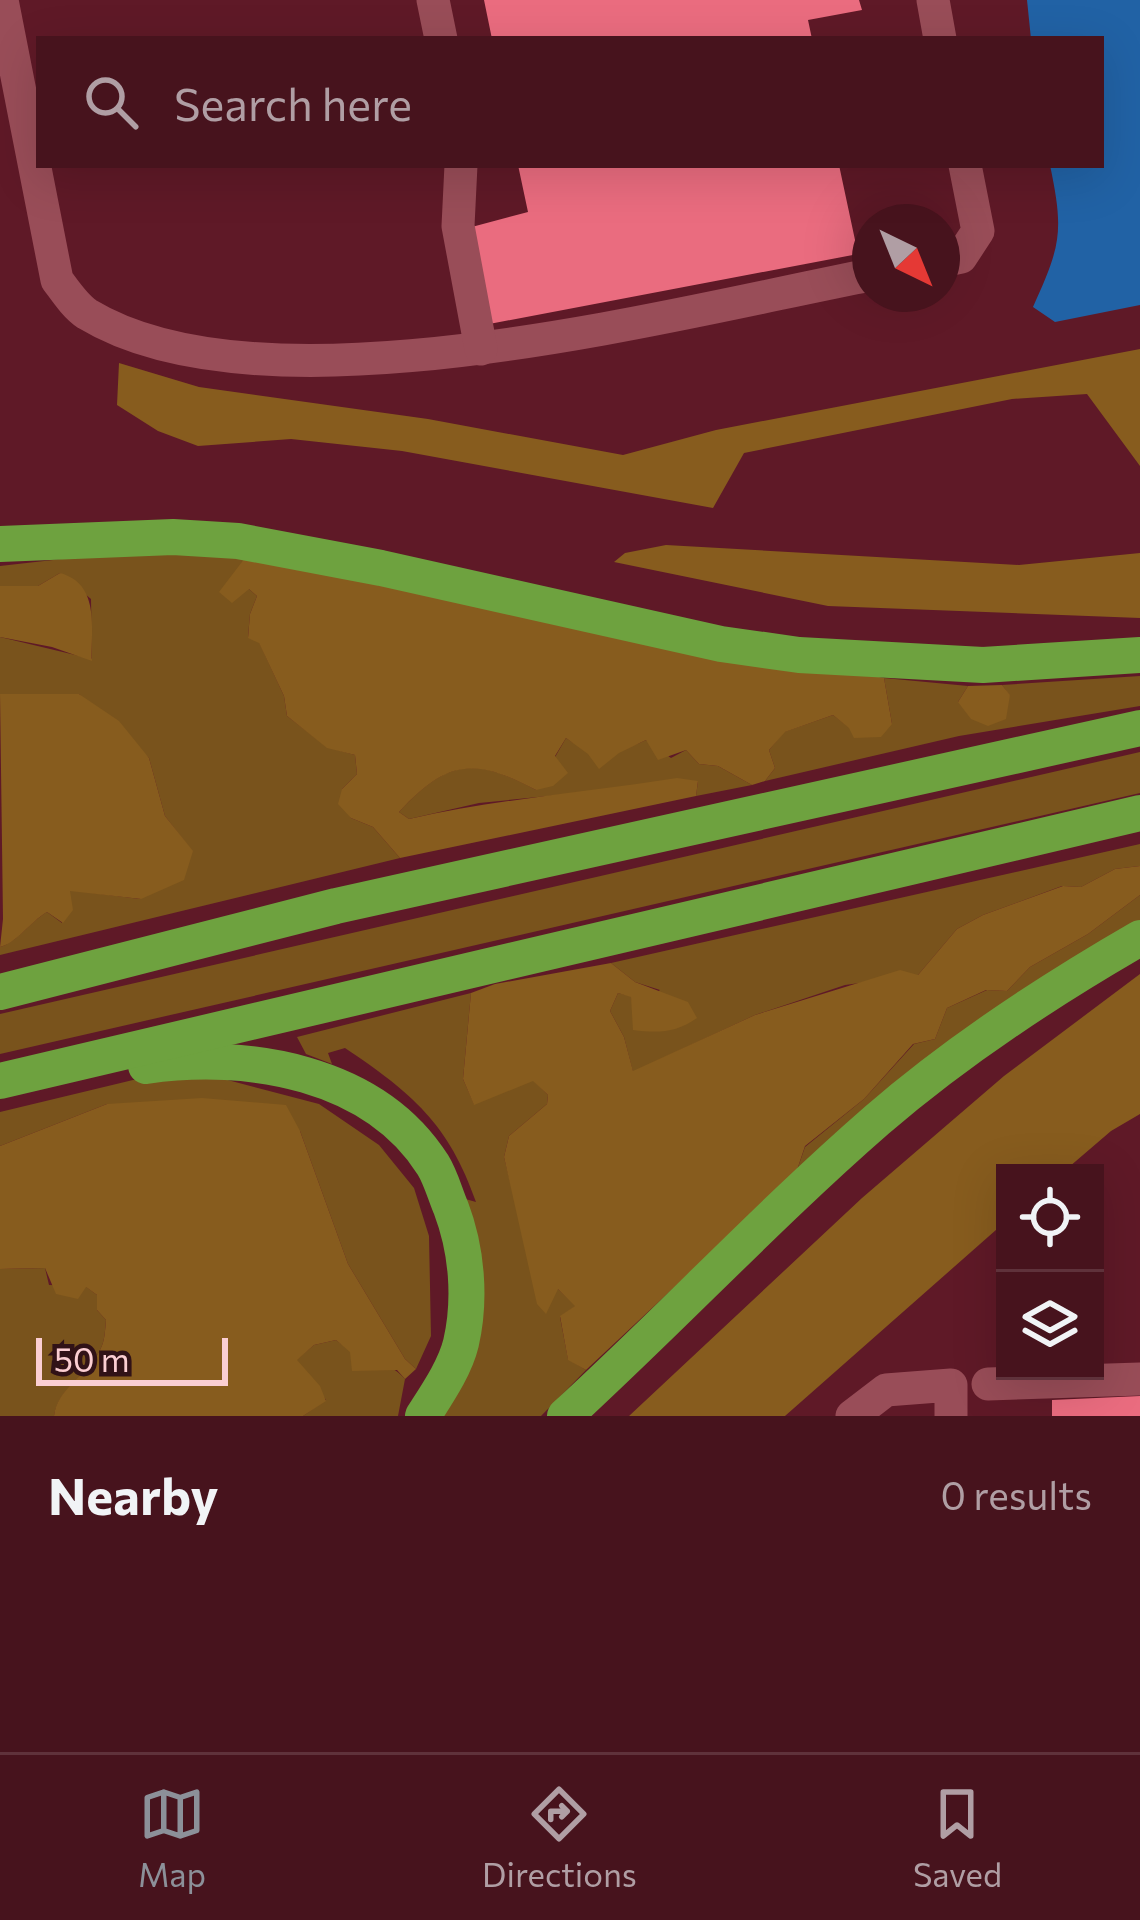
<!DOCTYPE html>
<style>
body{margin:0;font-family:Commissioner,sans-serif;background:#4e1c26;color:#f1f3f6}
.controls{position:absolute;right:36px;bottom:36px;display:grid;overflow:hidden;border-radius:0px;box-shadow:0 12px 48px #0002}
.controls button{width:108px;height:108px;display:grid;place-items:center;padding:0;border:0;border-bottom:3px solid #5f323b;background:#47131d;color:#f1f3f6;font:60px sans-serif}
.compass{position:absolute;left:852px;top:204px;width:108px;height:108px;border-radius:50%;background:#47131d;box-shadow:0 12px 48px #0002;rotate:137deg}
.scale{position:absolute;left:36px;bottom:30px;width:192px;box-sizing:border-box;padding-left:12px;border:6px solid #fbced2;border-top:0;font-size:33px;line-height:42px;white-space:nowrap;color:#fbced2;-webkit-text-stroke:9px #311217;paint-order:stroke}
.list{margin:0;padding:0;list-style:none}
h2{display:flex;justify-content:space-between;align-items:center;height:156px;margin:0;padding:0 48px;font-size:51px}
h2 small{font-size:39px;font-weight:400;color:#b09ea4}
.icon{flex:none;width:66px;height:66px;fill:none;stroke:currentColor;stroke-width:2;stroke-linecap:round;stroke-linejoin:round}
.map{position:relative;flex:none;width:1140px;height:1416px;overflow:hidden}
.search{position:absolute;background:#47131d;box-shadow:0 12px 48px #0002;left:36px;right:36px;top:36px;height:132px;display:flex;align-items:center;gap:30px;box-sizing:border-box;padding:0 42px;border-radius:0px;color:#b09ea4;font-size:45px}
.sheet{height:336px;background:#47131d}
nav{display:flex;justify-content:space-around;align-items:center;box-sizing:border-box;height:168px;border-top:3px solid #5f323b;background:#47131d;font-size:33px;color:#b09ea4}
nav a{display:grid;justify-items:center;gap:6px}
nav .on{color:#8c9099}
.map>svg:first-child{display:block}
.green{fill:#79531c}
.forest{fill:#875c1e}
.water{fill:#2162a5}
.building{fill:#ea6c7f}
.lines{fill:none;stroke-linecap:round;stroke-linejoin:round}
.minor{stroke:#994d58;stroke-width:33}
.highway{stroke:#6ea23f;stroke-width:36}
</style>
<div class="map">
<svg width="1140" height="1416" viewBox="0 0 1140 1416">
<rect width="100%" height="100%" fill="#5f1927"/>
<!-- green -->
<g class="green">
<path d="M106,554H248L249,589L257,596L250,614L248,637L259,642L284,696L287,716L327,747L355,755L357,774L342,789L351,818L373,827L400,858L0,955V947C16,943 31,921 47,912L62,923L70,890L140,899L192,851L165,816L149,758L79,694H0V637L92,659L91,599L60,573L38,586H0V566Z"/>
<path d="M1140,676V706L959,736L765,781L775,768L769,750L784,732L833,715L850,728L892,724L884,678L968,686L958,702L1010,696L1002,685Z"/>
<path d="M566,738C595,758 614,755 646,740L671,758L686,750L699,764L718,766L752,785L696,796L698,781L479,803L409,819L399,812C447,760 473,756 536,790Z"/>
<path d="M1140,752V793L0,1054V1014Z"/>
<path d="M1140,844V866L1115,869L1081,887L1062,886L983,915L957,929L918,975L845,985L755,1015L633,1072L624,1037L610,1011L618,993L631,996L634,1010L660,990L635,982L611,963Z"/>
<path d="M1140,895V921L796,1173L805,1147L864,1099L914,1044L935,1039L947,1008L987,990L1007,991L1030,967L1088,934Z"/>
<path d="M471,993L463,1079L474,1104L533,1080L548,1095L547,1104L509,1136L504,1157L516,1205L557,1288L576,1306L560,1317L568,1359L586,1370L541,1416H439L482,1312L484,1283L462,1198L476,1202C449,1124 412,1093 345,1048L328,1053L332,1064L306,1054L297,1037Z"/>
<path d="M179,1076L220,1078L319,1104L379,1145L414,1188L429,1236L431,1336L416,1369L405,1359L348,1264L300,1131L107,1104L0,1146V1112L133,1080Z"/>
<path d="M45,1268L49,1285L85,1286L97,1295V1310L106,1320C105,1330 105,1341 100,1350C87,1376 58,1388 54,1416H0V1269Z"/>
<path d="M336,1340C357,1358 388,1359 405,1379L398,1416H303L326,1400L296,1360L314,1345Z"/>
</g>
<!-- forest -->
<g class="forest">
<path d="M1140,349V466L1087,394L1012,399L744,453L713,508L402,451L291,439L198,446L158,431L117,405L119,363L199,387L428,419L623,455L716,430Z"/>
<path d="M666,545L1019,565L1140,553V618L828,606L614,562L625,553Z"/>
<path d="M248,554L884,678L892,724L881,737L854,738L849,728L833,715L785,732L769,750L775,768L765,781L752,785L718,766L699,764L686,750L658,760L646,740L619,753L599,769L588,754L566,738L555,756L568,773L553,786L536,790C474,757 447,760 399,812L409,819C498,799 588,792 677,778L698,781L696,796L400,858L373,827L351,818L338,804L342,789L357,774L355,755L327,748L287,716L284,696L259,643L248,638L250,614L257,596L249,589L232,603L219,592Z"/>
<path d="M60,573C100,584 91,627 92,661L52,647L0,637V586H38Z"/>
<path d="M1002,685L1010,695L1006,719L988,726L971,719L958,702L968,686Z"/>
<path d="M0,694H79L119,721L149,758L165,816L193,851L184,880L141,899L70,891L73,910L63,923L47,912C30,922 17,943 0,947L3,919Z"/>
<path d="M1140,866V895L1088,934L1030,967L1007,991L986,990L947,1008L935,1039L913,1044L864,1099L805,1146L796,1173L586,1370L568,1360L560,1316L575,1306L558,1289L546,1314L537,1304L504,1157L509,1136L547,1104L548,1095L533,1081L474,1105L463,1079L471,993L495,984L611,963L635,982L688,1002L697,1018C676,1033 658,1033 633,1030L631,997L618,993L610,1011L624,1037L633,1071L755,1015L900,970L918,975L957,929L983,915L1063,886L1081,887L1115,869Z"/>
<path d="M1140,974V1114L1111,1131L1062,1173H1005V1222L785,1416H629L862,1198L1004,1076Z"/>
<path d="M202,1098L286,1105L300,1131L348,1264L405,1359L416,1369L405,1379L397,1370L352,1371L350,1352L336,1340L314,1345L297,1360L320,1386L326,1401L303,1416H54C57,1388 87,1376 100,1350C105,1341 105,1330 106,1320L97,1310V1295L86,1287L78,1299L56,1294L45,1268L0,1269V1146L107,1104Z"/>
</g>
<!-- water -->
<path class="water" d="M1027,0H1140V305L1055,322L1033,307C1061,245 1064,232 1050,165H1101V39H1031Z"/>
<!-- building -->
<g class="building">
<path d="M484,0H859L862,10L808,20L812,39H492Z"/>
<path d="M518,165H839L858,254L484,325L468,228L528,212Z"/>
<path d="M1140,1396V1416H1052V1400Z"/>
</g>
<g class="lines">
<!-- minor -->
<g class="minor">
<path d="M2,0L57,280C66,292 75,306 87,314C265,422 673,313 870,275"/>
<path d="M433,0L441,39"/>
<path d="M933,0L940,39"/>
<path d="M461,165L458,226L481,349"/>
<path d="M942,261L961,257L978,231L965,165"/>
<path d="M988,1384L1140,1379"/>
<path d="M852,1416L886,1390L951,1385V1416"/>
</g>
<!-- highway -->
<g class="highway">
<path d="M0,544L173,537L238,541L381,568L721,644L799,655L983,665L1140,655"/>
<path d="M0,992L336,906L1140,728"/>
<path d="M146,1066C248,1051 374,1072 433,1165C441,1178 445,1194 451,1208C467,1250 471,1299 461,1343C455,1368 437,1394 423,1416"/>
<path d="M0,1081L1140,813"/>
<path d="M565,1416C671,1319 769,1214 877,1120C958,1050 1048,991 1140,938"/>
</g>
</g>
</svg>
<div class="controls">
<button><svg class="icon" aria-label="locate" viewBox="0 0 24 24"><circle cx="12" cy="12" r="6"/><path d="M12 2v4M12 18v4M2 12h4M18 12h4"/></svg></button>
<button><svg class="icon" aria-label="layers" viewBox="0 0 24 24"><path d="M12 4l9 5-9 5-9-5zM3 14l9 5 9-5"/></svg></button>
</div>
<svg class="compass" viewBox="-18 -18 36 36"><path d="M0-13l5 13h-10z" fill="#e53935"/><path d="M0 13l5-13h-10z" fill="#b09ea4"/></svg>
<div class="scale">50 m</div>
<div class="search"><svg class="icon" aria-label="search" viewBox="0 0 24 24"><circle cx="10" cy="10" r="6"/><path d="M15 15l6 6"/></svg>Search here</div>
</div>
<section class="sheet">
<h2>Nearby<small>0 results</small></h2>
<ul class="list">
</ul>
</section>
<nav>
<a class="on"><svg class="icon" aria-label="map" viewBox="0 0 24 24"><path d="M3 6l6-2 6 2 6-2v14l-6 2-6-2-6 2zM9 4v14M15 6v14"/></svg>Map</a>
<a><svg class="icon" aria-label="directions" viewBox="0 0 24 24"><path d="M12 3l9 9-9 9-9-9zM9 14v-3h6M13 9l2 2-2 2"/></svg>Directions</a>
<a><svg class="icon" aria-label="saved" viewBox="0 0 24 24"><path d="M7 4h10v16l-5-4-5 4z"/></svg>Saved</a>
</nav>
